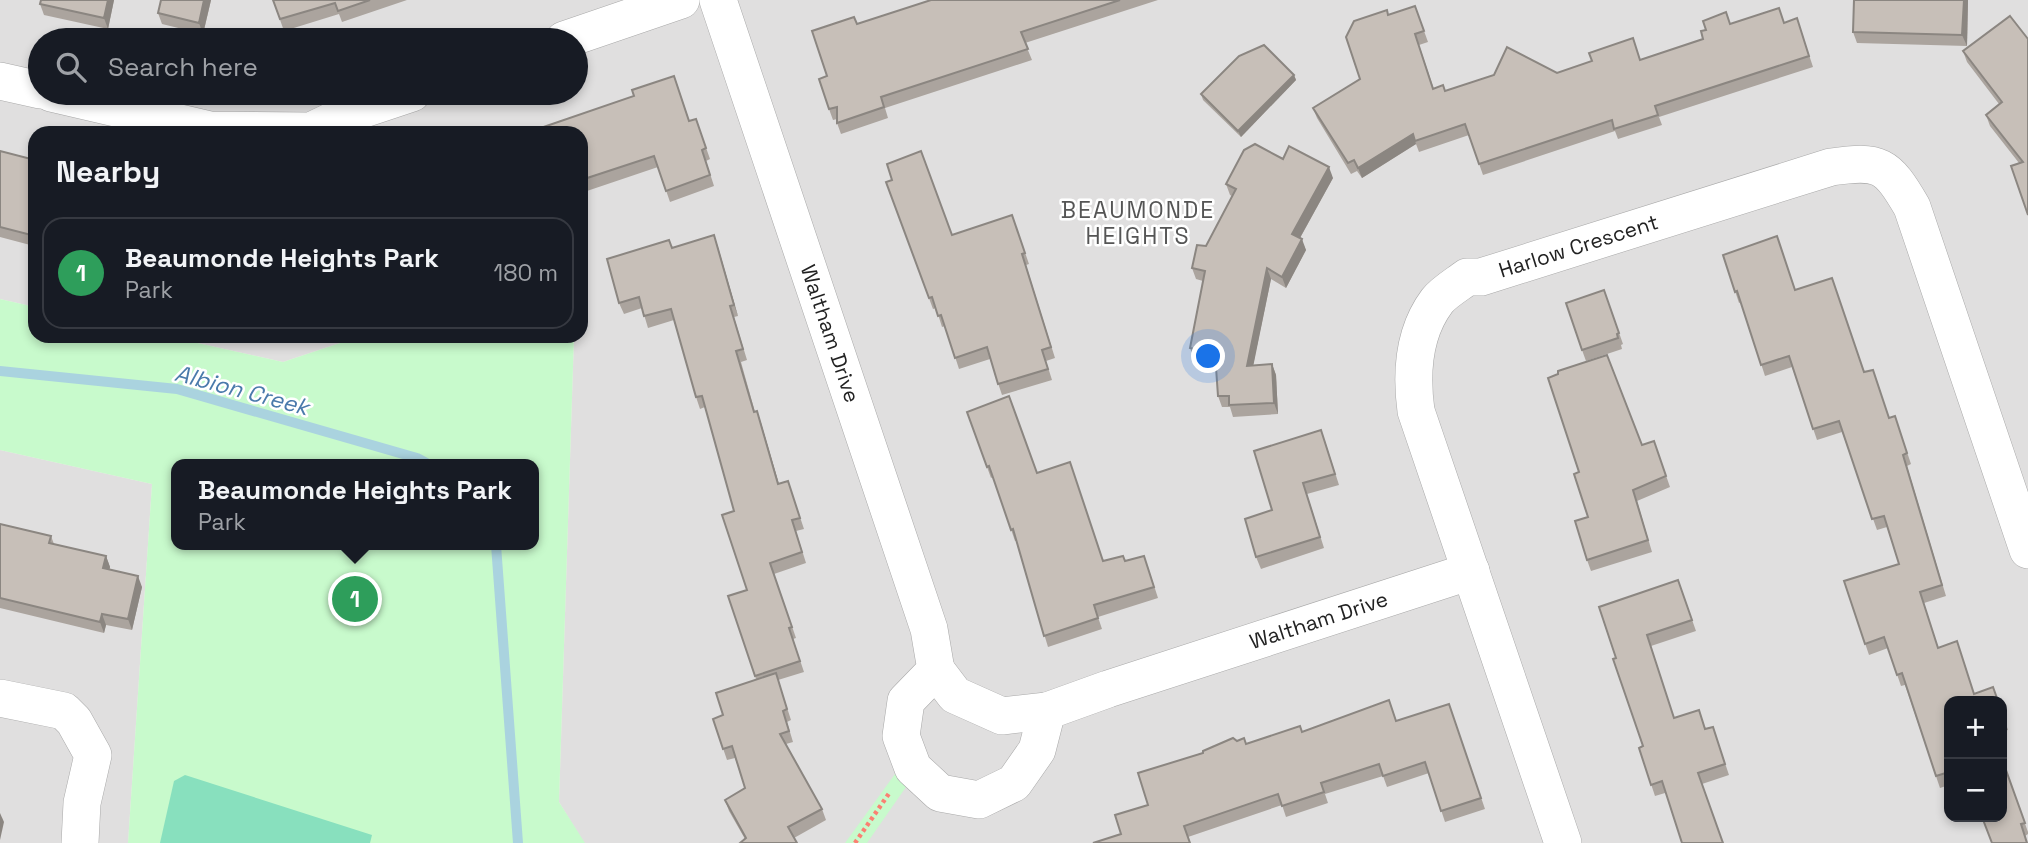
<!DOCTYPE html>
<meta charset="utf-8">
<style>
body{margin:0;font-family:"Space Grotesk",sans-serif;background:#20242c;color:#f1f3f6}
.controls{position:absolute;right:21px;bottom:21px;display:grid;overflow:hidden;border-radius:14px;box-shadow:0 4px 10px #0003}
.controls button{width:63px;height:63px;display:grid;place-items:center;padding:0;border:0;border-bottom:2px solid #363941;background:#171b24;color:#f1f3f6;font:35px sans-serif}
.you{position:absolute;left:1209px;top:357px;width:24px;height:24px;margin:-18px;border:5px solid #fff;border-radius:50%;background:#1a73e8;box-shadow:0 0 0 10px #1a73e833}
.badge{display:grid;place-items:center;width:46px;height:46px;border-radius:50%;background:#b45309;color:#fff;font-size:23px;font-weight:700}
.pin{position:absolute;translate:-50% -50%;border:4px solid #fff;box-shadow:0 2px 7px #0006}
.popup{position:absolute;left:171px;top:459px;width:368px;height:91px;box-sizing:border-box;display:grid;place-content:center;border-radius:14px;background:#171b24;filter:drop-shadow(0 2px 5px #0005);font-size:23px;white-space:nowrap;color:#9ea1a6}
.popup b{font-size:26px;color:#f1f3f6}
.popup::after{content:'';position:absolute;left:50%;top:100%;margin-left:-14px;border:14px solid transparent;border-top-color:#171b24}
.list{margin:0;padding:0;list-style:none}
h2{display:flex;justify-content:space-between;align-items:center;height:91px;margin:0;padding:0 28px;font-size:30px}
h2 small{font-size:23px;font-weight:400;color:#9ea1a6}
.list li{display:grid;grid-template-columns:46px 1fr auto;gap:21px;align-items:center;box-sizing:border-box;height:112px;margin:0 14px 14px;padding:0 14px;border:2px solid #363941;border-radius:21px}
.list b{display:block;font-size:26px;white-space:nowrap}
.list p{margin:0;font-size:23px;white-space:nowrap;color:#9ea1a6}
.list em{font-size:23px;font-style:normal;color:#9ea1a6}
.icon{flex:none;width:38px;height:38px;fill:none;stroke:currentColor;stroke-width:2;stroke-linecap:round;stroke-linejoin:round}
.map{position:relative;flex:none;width:2028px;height:843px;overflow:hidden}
.search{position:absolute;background:#171b24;box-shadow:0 4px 10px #0003;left:28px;top:28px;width:560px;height:77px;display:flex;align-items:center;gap:18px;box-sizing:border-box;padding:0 24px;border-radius:38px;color:#9ea1a6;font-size:26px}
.panel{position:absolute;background:#171b24;box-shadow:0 4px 10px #0003;left:28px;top:126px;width:560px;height:217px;border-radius:21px}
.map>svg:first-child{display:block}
.residential{fill:#e0dfdf;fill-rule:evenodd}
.park{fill:#c8facc;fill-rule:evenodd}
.pitch{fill:#88e0be}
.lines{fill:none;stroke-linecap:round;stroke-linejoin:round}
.stream{stroke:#aad3df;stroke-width:10}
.minor-casing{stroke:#a9a9a9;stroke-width:38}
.path{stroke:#fa8072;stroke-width:4.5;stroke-dasharray:3.5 3.5;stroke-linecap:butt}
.minor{stroke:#fff;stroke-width:37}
.wall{fill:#aba49e}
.shaded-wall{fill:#8b8681}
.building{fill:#c7bfb8;stroke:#8b8681;stroke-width:2}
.labels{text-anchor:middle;stroke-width:5;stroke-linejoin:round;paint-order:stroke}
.street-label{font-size:21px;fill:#222;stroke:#fff}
.neighbourhood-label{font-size:23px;letter-spacing:2px;fill:#555;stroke:#fff}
.water-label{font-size:23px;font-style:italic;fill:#4a7aab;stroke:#fff}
</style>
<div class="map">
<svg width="2028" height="843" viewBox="0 0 2028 843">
<rect width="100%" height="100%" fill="#f2efe9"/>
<!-- residential -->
<g class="residential">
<path d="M0,0H2028V843H584L559,802L574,336H581V133H35V307L0,299ZM40,40H576V93H40ZM1949,701H2002V817H1949Z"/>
<path d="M166,336H361L283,362Z"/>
<path d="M0,450L152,484L128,843H0Z"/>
</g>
<!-- park -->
<g class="park">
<path d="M0,299L35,307V336H166L283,362L361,336H574L559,802L585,843H128L152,484L0,450ZM176,464H534V545H176Z"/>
<path d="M895,774L906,787L867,843H845Z"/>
</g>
<!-- pitch -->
<path class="pitch" d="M185,775L372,835L370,843H160L174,781Z"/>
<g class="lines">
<!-- stream -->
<g class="stream">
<path d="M0,371L177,389L417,458L428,464"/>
<path d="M496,545L518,843"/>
</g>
<defs>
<g id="minor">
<path id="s1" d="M718,0L929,629L936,670L906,701L901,736L913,768L940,793L979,800L1014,783L1037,750L1047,711L1108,689L1471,571"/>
<path d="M564,40L681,0"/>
<path d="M0,81L40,90"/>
<path d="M51,93L210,130L311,131L340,117L412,93"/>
<path d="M936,670L955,695L1002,716L1047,711"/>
<path d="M0,698L64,711L74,721L93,755L82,803L80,843"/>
<path id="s2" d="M1563,843L1416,411C1411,374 1413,333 1437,301C1444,292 1458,284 1467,277H1481L1831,167C1880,160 1887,164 1912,207L2028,550"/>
</g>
</defs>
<!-- minor casing -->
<use href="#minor" class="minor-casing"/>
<!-- path -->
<path class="path" d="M855,843L890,792"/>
<!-- minor -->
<use href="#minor" class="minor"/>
</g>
<!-- wall -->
<g class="wall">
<path d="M114,0L108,29L44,15L40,4Z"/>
<path d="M161,0H211L203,34L162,24L158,13Z"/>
<path d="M273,0H407L342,22L339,14L284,31Z"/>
<path d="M931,0H1158L1025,43L1032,60L885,108L888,118L841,134L837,123V119L833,120L829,109L827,76L857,24Z"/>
<path d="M1854,0H1968L1967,46L1857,43L1853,32Z"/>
<path d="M1415,6L1428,42L1419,45L1434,89L1445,91L1640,60L1703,39L1731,24L1784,23L1797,18L1813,67L1659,117L1662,125L1618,139L1615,131L1483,175L1469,135L1419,152L1416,144L1362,178L1357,171L1351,174L1317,118L1313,108L1360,79Z"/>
<path d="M2010,16L2028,215L2019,163L1990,126L1986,115L1999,104L1967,62L1963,51Z"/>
<path d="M1294,75L1296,80L1241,137L1203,100L1201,94Z"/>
<path d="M696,119L710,159L706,161L714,186L670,202L658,167L581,193V133L690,121Z"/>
<path d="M0,151L35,160V254L33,249L34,246L0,237Z"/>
<path d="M1283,159L1333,178L1300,238L1306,250L1286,288L1271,279L1253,365L1272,364L1276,375L1278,414L1233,417L1230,407H1222L1218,396L1216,363L1194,359L1190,348L1203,281L1196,279L1192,268L1206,246L1232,196L1230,195L1226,184Z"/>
<path d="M886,182L952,235L1012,215L1029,264L1026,265L1055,358L1046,361L1052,380L1002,395L990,359L959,369L945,326L942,327L936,308L933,309Z"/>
<path d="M714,235L738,316L734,317L747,360L741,362L755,412L761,423L779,484L788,481L804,529L796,531L806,563L774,574L796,638L793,639L804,672L778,680L791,720L787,722L793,742L786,744L822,809L826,820L794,838L745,839L729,811L725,800L745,788L735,758L727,760L713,719L723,715L756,679L728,596L747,590L734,511L705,407L700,409L696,397L674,320L648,328L642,308L624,314L619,303L672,248Z"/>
<path d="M1723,255L1795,290L1864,372L1890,418L1895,416L1911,464L1907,466L1946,596L1924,603L1938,648L1974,694L1998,701H1949V785L1940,788L1905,685L1901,686L1888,648L1869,655L1844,581L1899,564L1887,527L1877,530L1842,432L1817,440L1792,367L1765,376L1741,302L1739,303Z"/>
<path d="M1604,290L1623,344L1621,345L1622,349L1586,361L1582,350Z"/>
<path d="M967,412L1037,473L1103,561H1125L1148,567L1158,598L1098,617L1102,629L1048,647L1016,541H1015L993,477L991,478Z"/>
<path d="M1325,441L1339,485L1307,494L1324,548L1261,569L1256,557Z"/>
<path d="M1654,441L1670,487L1637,501L1652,552L1591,571L1587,560L1588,517L1579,472L1642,445Z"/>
<path d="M0,524L51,536L54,544L106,556L110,567L109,570L142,587L132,630L106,625L104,633L0,608Z"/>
<path d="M1678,580L1696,631L1651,646L1674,718L1705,729L1713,727L1729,775L1702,784L1665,793L1655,796L1639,748L1643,746L1616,658Z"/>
<path d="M1449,704L1485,809L1445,822L1429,773L1387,787L1383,776L1325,794L1328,803L1286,817L1282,805L1188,837L1121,834L1148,805L1246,744L1302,732L1396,721Z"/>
<path d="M2002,712L2008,730L2002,732Z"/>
<path d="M2002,759L2028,832V834L2025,836L1982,817Z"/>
</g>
<!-- shaded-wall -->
<g class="shaded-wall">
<path d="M108,0H114L108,29L104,18Z"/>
<path d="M204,0H211L203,34L199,23Z"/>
<path d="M1964,0H1968L1967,46L1962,35Z"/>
<path d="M1294,75L1296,80L1241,137L1238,131Z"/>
<path d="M1413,134L1416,144L1362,178L1358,168Z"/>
<path d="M1329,167L1333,178L1296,245L1292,234Z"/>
<path d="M714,235L718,247L738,316L734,305Z"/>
<path d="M1302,239L1306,250L1286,288L1282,277Z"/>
<path d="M1267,268L1271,279L1251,377L1247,366Z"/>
<path d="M1272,364L1276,375L1278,414L1274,403Z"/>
<path d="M757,411L761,423L782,495L778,484Z"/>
<path d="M106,556L110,567L107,579L103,568Z"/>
<path d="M138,576L142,587L132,630L128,619Z"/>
<path d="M102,614L106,625L104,633L100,622Z"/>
<path d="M0,813L4,822L0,840Z"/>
</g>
<!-- building -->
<g class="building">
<path d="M41,0H108L104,18L40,4Z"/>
<path d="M161,0H204L199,23L158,13Z"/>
<path d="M273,0H370L338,11L335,3L280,19Z"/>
<path d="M931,0H1120L1021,32L1028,49L881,97L884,107L837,123V107L829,109L819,79L827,76L812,31L854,17L857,24Z"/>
<path d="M1854,0H1964L1962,35L1853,32Z"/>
<path d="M1415,6L1424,31L1415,34L1433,89L1443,85L1445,91L1494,75L1507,47L1557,73L1592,61L1589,53L1633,38L1640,60L1703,39L1701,31L1706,30L1703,21L1726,12L1730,24L1779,8L1784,23L1797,18L1809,56L1655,106L1658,115L1614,129L1612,120L1479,164L1465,124L1415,141L1413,134L1358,168L1354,160L1348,163L1313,108L1360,79L1346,37L1354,21L1387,10L1388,15Z"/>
<path d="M2010,16L2028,39V215L2011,166L2023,162L1986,115L2002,102L1963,51Z"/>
<path d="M1264,45L1294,75L1238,131L1201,94L1239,56Z"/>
<path d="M674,76L689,121L696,119L706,148L702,150L710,175L666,191L654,156L581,180V133H526L634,96L632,90Z"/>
<path d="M1255,144L1283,159L1289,146L1329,167L1292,234L1302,239L1282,277L1267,268L1247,366L1272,364L1274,403L1229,405V396H1218L1215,353L1190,348L1205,271L1192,268L1197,245L1206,246L1236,189L1226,184L1244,150Z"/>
<path d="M0,151L35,160V236L0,227Z"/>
<path d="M921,151L952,235L1012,215L1025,253L1022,254L1051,347L1042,350L1048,369L998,384L987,347L955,358L941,315L938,316L932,297L929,298L886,182L892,180L887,164Z"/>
<path d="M714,235L734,305L730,306L743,349L736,351L754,412L757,411L778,484L788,481L800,518L792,520L802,552L770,563L792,627L789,628L800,661L755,676L728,596L747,590L722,515L734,511L702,396L696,397L671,309L644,316L639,297L619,303L607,259L669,240L672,248Z"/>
<path d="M1777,236L1795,290L1832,278L1864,372L1873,370L1889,418L1895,416L1907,453L1903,455L1942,585L1920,592L1938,648L1957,641L1974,694L1993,687L1998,701H1949V772L1936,776L1902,673L1897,675L1884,637L1865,644L1844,581L1899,564L1884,516L1872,519L1839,421L1813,429L1789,356L1761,365L1737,291L1735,292L1723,255Z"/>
<path d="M1604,290L1619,333L1617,334L1618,338L1582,350L1566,303Z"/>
<path d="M1607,355L1642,445L1654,441L1666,476L1633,490L1648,540L1587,560L1575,521L1588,517L1574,474L1579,472L1548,378L1558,374V371Z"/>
<path d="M1009,396L1037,473L1070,462L1103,561L1123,556L1125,561L1144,556L1154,587L1094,605L1098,618L1044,636L1013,529L1011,530L989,466L987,467L967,412Z"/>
<path d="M1321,430L1335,474L1303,483L1320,537L1256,557L1245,519L1272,510L1254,451Z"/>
<path d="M0,524L51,536L49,543L106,556L103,568L138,576L128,619L102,614L100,622L0,598Z"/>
<path d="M1678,580L1692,620L1647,635L1674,718L1699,710L1705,729L1713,727L1725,764L1698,773L1723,843H1682L1662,781L1651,785L1639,748L1643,746L1613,659L1616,658L1599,607Z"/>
<path d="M776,673L787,709L783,711L789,731L780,734L822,809L788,827L797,843H740L746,838L725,800L745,788L732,746L723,749L713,719L723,715L716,693Z"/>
<path d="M1389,700L1396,721L1449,704L1481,798L1441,811L1425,762L1383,776L1379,764L1321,783L1324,792L1282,806L1278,794L1184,826L1190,843H1093L1121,834L1115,815L1148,805L1138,773L1203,753V751L1233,738L1237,741L1244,738L1246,744L1300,726L1302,732Z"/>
<path d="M2002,759L2025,823L2021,824L2027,843H1992L1982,817H2002Z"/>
</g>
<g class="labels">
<!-- street labels -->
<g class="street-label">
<text dy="7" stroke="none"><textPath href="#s2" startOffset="726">Harlow Crescent</textPath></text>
<text dy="7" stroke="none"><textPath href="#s1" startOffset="352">Waltham Drive</textPath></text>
<text dy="7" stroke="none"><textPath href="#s1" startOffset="1300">Waltham Drive</textPath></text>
</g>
<!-- neighbourhood labels -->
<g class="neighbourhood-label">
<text x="1138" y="218">BEAUMONDE<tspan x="1138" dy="26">HEIGHTS</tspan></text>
</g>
<!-- water labels -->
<g class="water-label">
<text transform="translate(242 390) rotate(15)" y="8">Albion Creek</text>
</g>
</g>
</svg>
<div class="controls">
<button>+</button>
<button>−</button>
</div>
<div class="you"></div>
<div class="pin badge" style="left:355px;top:599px;background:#2e9e5b">1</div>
<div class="popup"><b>Beaumonde Heights Park</b>Park</div>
<div class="search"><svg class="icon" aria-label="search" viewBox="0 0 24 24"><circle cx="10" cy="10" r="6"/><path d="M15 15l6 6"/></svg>Search here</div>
<section class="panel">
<h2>Nearby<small></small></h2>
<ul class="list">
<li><span class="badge" style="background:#2e9e5b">1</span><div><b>Beaumonde Heights Park</b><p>Park</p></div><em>180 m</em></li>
</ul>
</section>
</div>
